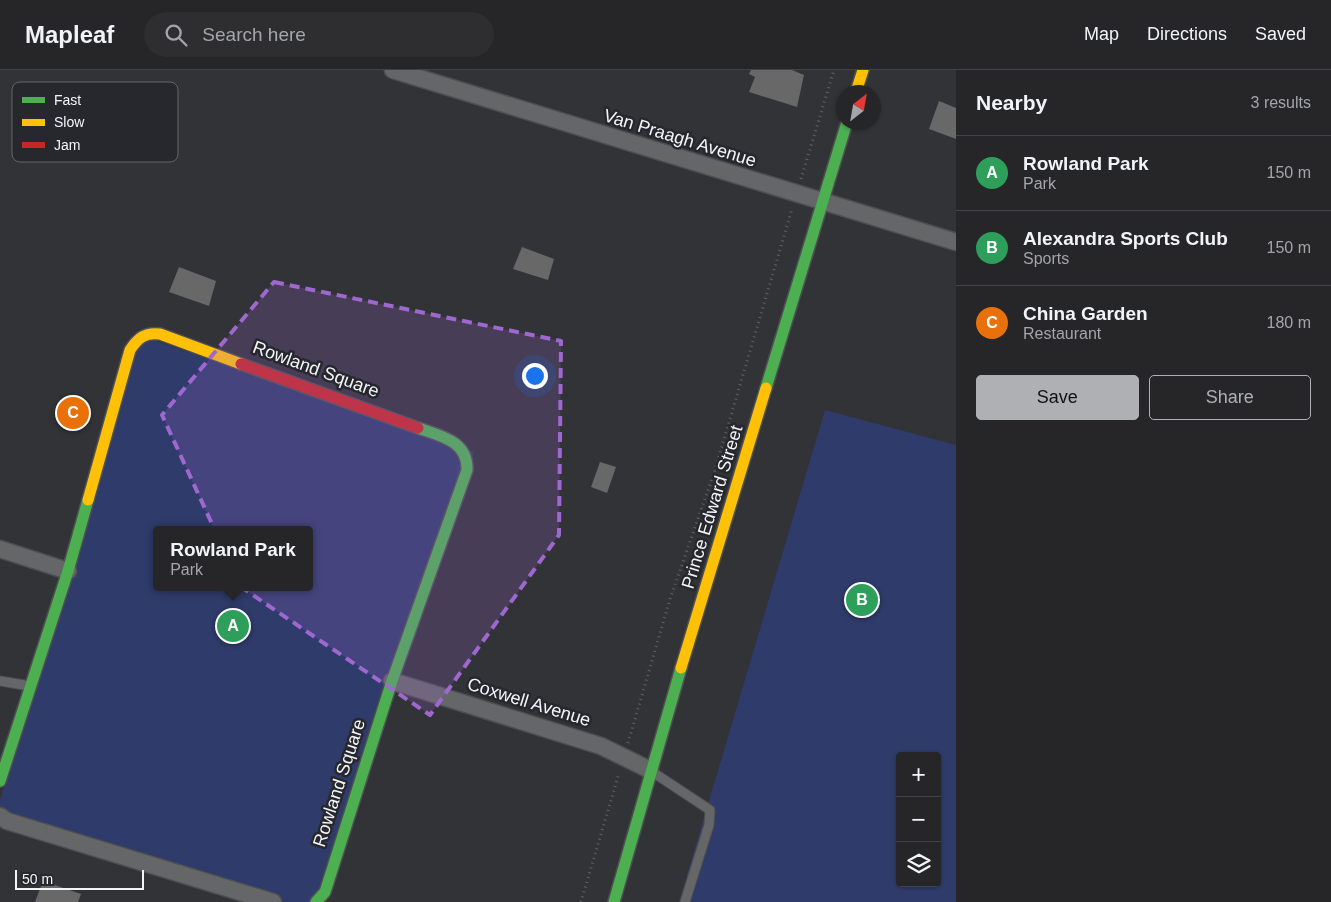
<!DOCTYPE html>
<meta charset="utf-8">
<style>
body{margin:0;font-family:Arial,sans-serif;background:#2e2e31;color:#f1f3f6}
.controls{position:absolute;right:15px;bottom:15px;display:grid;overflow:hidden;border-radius:5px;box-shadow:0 1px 4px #0004}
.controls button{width:45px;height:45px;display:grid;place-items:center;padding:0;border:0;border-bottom:1px solid #424346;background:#262629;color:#f1f3f6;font:25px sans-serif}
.compass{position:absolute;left:836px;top:15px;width:45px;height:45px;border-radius:50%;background:#262629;box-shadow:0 1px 4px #0004;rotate:31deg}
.scale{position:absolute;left:15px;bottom:12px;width:129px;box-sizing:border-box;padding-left:5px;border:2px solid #f3f4f8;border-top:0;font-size:14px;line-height:18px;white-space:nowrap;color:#f3f4f8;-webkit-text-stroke:4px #27282e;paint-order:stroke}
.you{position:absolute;left:534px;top:305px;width:18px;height:18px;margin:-12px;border:4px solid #fff;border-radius:50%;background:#1a73e8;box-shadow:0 0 0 8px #1a73e833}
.badge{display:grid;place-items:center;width:32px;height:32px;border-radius:50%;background:#afb0b4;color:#fff;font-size:16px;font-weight:700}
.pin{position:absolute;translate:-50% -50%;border:2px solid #fff;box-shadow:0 1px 5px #0006}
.popup{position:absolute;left:153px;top:456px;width:160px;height:65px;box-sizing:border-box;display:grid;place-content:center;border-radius:5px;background:#262629;filter:drop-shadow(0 1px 4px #0005);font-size:16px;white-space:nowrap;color:#a4a5a8}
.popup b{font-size:19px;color:#f1f3f6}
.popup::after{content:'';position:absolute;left:50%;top:100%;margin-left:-10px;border:10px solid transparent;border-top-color:#262629}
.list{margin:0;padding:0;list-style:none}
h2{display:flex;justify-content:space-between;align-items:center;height:65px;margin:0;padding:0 20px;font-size:21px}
h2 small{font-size:16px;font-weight:400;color:#a4a5a8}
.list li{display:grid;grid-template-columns:32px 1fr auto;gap:15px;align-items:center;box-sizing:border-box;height:75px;padding:0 20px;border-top:1px solid #424346}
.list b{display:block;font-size:19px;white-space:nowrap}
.list p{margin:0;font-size:16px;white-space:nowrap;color:#a4a5a8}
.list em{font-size:16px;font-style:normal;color:#a4a5a8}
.actions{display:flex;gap:10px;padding:15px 20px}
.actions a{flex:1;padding:11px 0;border:1px solid #afb0b4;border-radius:5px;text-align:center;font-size:18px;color:#afb0b4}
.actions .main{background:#afb0b4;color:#111}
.icon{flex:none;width:28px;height:28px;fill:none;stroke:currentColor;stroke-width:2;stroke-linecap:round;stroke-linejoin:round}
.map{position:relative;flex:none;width:956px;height:832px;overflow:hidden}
header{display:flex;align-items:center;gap:30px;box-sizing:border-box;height:70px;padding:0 25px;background:#262629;border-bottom:1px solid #424346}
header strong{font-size:24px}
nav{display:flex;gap:28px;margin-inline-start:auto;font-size:18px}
.search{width:350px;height:45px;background:#2e2e31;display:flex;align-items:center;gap:12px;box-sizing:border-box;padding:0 18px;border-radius:28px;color:#a4a5a8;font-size:19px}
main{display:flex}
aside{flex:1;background:#262629}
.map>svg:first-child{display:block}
.green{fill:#2f3b6a;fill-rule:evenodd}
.building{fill:#686869}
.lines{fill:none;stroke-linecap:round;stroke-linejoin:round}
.lane-casing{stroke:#4e4f52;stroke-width:11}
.street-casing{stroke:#4e4f52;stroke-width:19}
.fast-casing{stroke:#4e4f52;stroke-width:14}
.slow-casing{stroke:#4e4f52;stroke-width:14}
.jam-casing{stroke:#4e4f52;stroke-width:14}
.path{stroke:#606163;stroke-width:3;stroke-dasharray:1 4;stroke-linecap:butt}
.lane{stroke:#646668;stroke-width:9}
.street{stroke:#646668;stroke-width:16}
.fast{stroke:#4caf50;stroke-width:11}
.slow{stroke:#ffc107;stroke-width:11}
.jam{stroke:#c62828;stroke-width:11}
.marked{fill:#9f68d0;fill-opacity:0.2;stroke:#9f68d0;stroke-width:4;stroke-dasharray:10 6;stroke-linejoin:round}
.labels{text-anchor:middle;stroke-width:5;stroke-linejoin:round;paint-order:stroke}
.street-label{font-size:18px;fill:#f3f4f8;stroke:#27282e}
.key{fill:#27282e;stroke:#64656b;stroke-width:1}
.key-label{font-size:14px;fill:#f3f4f8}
</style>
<header>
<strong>Mapleaf</strong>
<div class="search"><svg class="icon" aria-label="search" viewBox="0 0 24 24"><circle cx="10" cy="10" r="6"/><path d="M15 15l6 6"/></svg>Search here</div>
<nav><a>Map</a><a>Directions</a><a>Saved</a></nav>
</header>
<main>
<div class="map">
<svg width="956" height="832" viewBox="0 0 956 832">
<rect width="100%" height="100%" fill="#323337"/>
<!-- green -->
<g class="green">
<path d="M139,265L474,382L317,832H286L0,747V730ZM157,460H309V517H157Z"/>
<path d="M825,340L956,375V832H679ZM900,686H937V813H900Z"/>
</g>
<!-- building -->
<g class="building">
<path d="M751,0H792L804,5L797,37L749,22L755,7L749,4Z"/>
<path d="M939,31L956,38V69L929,59Z"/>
<path d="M522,177L554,189L548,210L513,199Z"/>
<path d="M179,197L216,211L209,236L169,222Z"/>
<path d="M600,392L616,397L607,423L591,417Z"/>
<path d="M43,811L81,824L78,832H35Z"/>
</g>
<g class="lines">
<defs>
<g id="lane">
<path d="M0,611L30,616"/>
<path d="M651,701L710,740L709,755L685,832"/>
</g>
<g id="street">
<path d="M393,0L956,172"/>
<path d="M0,479L68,501"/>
<path d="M392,611L601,676L650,700"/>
<path d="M0,746L7,751L273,832"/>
</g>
<g id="fast">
<path d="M766,318L847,52"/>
<path d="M0,711L68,501L88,430"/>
<path d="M316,832L325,822L392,611L467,400C468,371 441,366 418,358"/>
<path d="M614,832L681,598"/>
</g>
<g id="slow">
<path d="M856,22L863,0"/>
<path d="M88,430L130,280C138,268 145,262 160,264L241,294"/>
<path d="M681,598L766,318"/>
</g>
<path id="jam" d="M241,294L418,358"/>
</defs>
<!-- lane casing -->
<use href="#lane" class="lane-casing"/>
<!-- street casing -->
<use href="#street" class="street-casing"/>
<!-- fast casing -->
<use href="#fast" class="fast-casing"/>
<!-- slow casing -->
<use href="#slow" class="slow-casing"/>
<!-- jam casing -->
<use href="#jam" class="jam-casing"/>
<!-- path -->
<g class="path">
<path d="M801,109L834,0"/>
<path d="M628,673L670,529L714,403L792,139"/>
<path d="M581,832L619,703"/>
</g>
<!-- lane -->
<use href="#lane" class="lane"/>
<!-- street -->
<use href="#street" class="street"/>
<!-- fast -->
<use href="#fast" class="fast"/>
<!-- slow -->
<use href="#slow" class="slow"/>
<!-- jam -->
<use href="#jam" class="jam"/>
</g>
<!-- marked area -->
<path class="marked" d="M274,212L561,271L559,465L430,645L241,517L162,345Z"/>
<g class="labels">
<!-- street labels -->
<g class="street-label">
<text transform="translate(680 68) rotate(17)" y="6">Van Praagh Avenue</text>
<text transform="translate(316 299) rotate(20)" y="6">Rowland Square</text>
<text transform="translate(712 437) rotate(-73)" y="6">Prince Edward Street</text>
<text transform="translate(529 632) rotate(17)" y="6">Coxwell Avenue</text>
<text transform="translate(339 713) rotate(-72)" y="6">Rowland Square</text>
</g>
</g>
<!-- legend -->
<rect x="12" y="12" width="166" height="80" rx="8" class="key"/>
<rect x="22" y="27" width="23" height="6" fill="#4caf50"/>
<rect x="22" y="49" width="23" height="7" fill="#ffc107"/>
<rect x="22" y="72" width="23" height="6" fill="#c62828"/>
<g class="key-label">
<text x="54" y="35">Fast</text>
<text x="54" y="57">Slow</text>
<text x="54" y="80">Jam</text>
</g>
</svg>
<div class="controls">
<button>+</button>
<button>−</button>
<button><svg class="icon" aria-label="layers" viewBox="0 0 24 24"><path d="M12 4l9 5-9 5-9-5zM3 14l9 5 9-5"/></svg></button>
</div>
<svg class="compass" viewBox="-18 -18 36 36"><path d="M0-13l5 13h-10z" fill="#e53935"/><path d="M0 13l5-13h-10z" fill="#a4a5a8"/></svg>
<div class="scale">50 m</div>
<div class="you"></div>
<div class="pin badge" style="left:233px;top:556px;background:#2e9e5b">A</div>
<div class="popup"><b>Rowland Park</b>Park</div>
<div class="pin badge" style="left:862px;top:530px;background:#2e9e5b">B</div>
<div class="pin badge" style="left:73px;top:343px;background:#e8710a">C</div>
</div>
<aside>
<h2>Nearby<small>3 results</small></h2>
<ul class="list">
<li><span class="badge" style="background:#2e9e5b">A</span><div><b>Rowland Park</b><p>Park</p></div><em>150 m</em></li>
<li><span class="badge" style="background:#2e9e5b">B</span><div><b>Alexandra Sports Club</b><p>Sports</p></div><em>150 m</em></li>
<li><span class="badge" style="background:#e8710a">C</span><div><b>China Garden</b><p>Restaurant</p></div><em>180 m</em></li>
</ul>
<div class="actions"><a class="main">Save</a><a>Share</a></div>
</aside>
</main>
